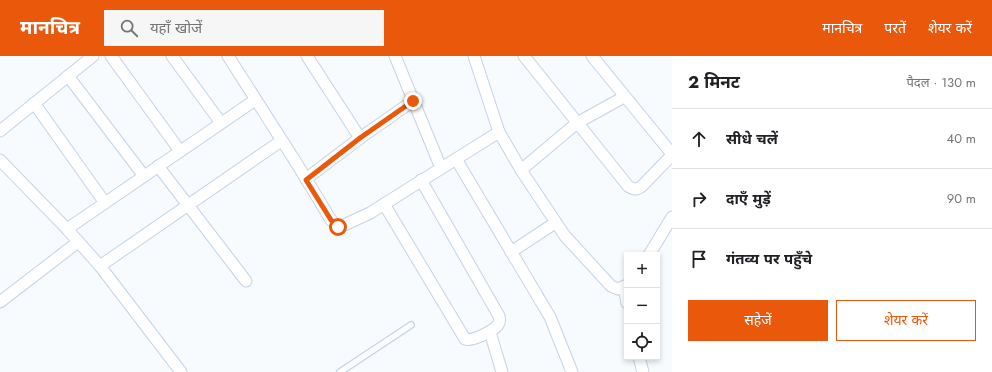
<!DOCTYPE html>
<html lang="hi">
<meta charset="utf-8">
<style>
body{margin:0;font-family:Jost,"Noto Sans Devanagari",sans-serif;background:#f6f6f6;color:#202124}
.controls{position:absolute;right:12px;bottom:12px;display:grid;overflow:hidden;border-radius:0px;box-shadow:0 2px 6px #0003}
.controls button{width:36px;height:36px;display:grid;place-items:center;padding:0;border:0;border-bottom:1px solid #e0e0e0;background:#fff;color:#202124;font:20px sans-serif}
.stop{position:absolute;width:12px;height:12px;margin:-9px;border:3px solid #ea580c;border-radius:50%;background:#fff}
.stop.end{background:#ea580c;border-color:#fff;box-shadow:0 1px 4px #0008}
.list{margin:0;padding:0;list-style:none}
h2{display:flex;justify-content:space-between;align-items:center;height:52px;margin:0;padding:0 16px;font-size:17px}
h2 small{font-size:13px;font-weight:400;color:#757577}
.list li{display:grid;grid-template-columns:26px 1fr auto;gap:12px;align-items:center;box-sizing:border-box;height:60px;padding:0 16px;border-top:1px solid #e0e0e0}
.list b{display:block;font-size:15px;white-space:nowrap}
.list em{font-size:13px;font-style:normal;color:#757577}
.actions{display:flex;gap:8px;padding:12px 16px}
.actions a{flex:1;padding:9px 0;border:1px solid #ea580c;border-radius:0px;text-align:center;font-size:14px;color:#ea580c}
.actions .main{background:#ea580c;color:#fff}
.icon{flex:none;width:22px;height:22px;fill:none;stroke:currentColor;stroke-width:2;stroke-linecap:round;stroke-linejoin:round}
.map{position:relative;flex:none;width:672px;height:316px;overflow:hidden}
header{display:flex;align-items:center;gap:24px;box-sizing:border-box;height:56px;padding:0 20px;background:#ea580c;color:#fff}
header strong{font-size:19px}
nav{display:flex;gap:22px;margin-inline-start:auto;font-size:14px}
.search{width:280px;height:36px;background:#f6f6f6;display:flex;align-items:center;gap:10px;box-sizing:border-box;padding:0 14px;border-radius:0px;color:#757577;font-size:15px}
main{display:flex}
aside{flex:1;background:#fff}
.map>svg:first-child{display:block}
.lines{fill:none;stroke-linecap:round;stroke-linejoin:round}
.service-casing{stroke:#c6d3e5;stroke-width:8}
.minor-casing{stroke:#c6d3e5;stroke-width:13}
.service{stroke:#fff;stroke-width:5.5}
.minor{stroke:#fff;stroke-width:11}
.route{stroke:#ea580c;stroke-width:5}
</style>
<header>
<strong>मानचित्र</strong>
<div class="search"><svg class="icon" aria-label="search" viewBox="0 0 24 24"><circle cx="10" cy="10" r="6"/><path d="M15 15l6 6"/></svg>यहाँ खोजें</div>
<nav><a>मानचित्र</a><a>परतें</a><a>शेयर करें</a></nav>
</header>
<main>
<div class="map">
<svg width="672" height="316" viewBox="0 0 672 316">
<rect width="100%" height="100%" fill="#f8fbfe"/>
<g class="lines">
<defs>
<path id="service" d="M340,316L411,269"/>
<g id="minor">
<path d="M111,0L180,95"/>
<path d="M172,0L221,67"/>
<path d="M228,0L297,108L331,164L338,171L342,170L370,157L499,76"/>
<path d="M307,0L360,82"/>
<path d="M395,0L441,112"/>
<path d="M474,0L499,76L521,114L565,180L611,230L618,233L627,229"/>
<path d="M524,0L628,130C634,134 637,134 642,130L672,99"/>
<path d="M592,0L672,98"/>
<path d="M68,20L144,120"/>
<path d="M34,47L105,147"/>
<path d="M0,75L93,0"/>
<path d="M456,103L550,261L572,316"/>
<path d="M0,104L67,173L100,210L181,316"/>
<path d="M158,110L246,225"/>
<path d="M521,114L577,67L624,41"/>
<path d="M306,123L360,82L413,45"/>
<path d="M384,148L465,283C472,286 493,275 498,269C500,266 500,264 499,260L421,124"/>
<path d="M67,173L255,44"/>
<path d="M511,196L555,167"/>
<path d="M649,199L672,161"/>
<path d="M100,210L281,85"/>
<path d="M624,231L627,247"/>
<path d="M0,246L78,186"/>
<path d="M490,276L502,316"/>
<path d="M639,301L643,316"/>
</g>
</defs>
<!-- service casing -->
<use href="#service" class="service-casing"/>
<!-- minor casing -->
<use href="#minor" class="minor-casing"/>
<!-- service -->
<use href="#service" class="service"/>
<!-- minor -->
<use href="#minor" class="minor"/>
</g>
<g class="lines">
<!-- route -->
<path class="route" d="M338,171L331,164L306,124L360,82L413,45"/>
</g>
</svg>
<div class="controls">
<button>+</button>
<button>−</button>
<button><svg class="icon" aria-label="locate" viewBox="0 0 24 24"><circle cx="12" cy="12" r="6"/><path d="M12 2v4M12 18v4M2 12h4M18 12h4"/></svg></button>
</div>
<div class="stop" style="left:338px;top:171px"></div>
<div class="stop end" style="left:413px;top:45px"></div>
</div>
<aside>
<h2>2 मिनट<small>पैदल · 130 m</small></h2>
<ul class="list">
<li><svg class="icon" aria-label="ahead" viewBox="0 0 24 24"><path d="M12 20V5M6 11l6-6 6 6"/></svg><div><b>सीधे चलें</b></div><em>40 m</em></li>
<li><svg class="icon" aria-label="right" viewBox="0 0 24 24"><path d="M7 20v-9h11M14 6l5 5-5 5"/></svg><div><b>दाएँ मुड़ें</b></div><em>90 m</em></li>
<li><svg class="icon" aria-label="arrive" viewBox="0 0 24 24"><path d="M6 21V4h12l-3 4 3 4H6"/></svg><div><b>गंतव्य पर पहुँचे</b></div></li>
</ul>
<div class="actions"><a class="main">सहेजें</a><a>शेयर करें</a></div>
</aside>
</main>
